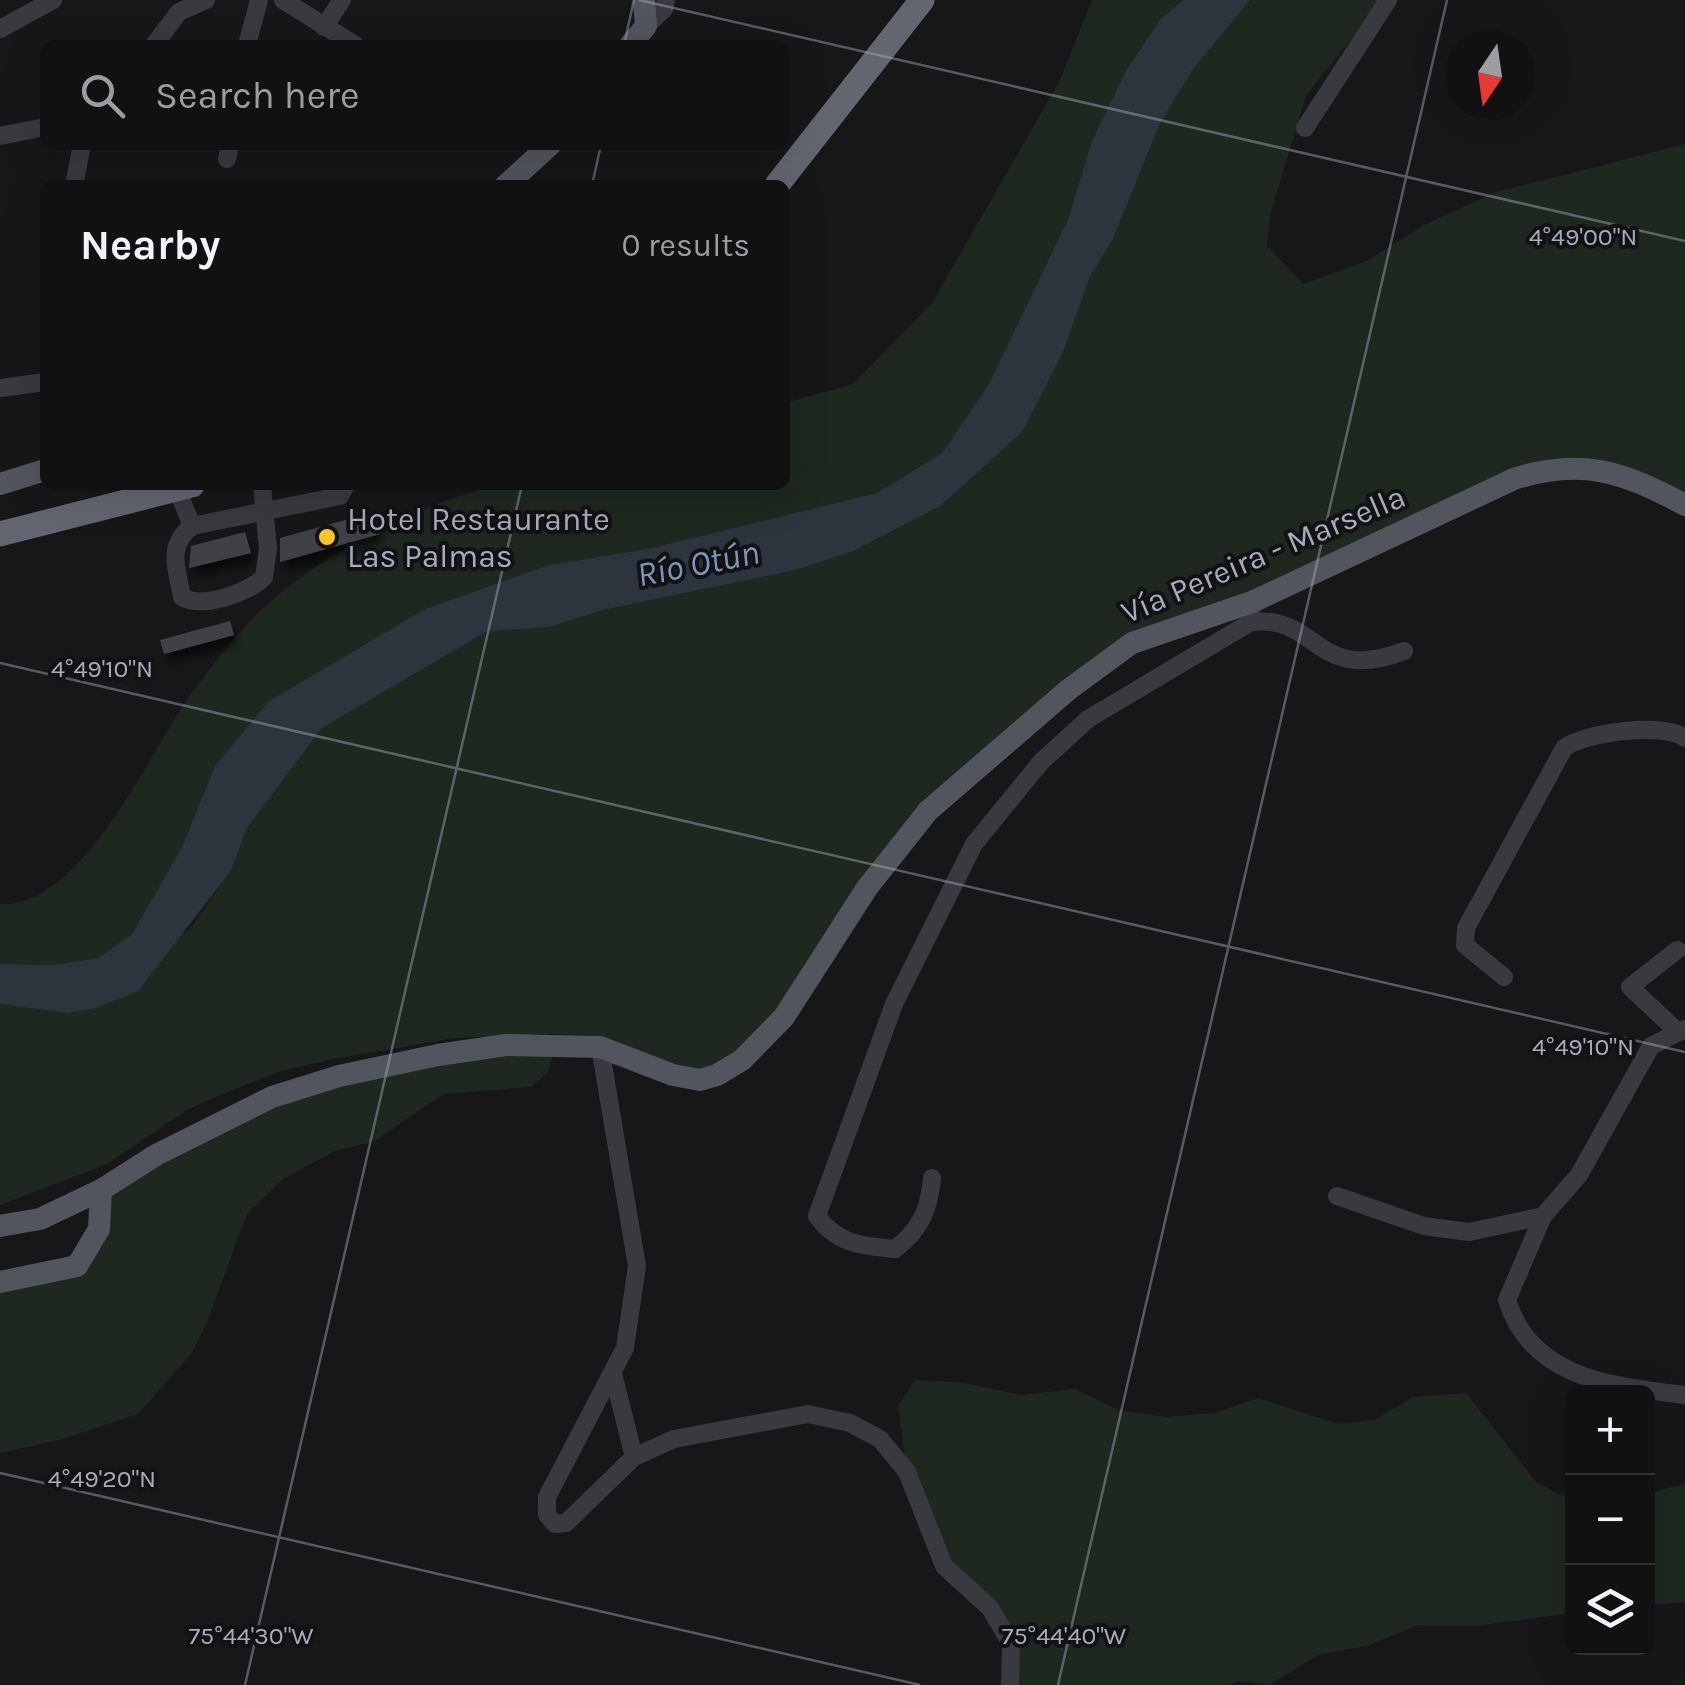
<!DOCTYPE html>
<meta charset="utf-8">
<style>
body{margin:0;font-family:Karla,sans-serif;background:#1e1f21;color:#f1f3f6}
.controls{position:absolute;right:30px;bottom:30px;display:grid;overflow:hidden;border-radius:15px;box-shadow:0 10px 40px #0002}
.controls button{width:90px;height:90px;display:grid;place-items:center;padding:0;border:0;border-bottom:2px solid #303133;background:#111113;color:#f1f3f6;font:50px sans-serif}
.compass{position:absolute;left:1445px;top:30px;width:90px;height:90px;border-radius:50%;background:#111113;box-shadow:0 10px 40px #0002;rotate:193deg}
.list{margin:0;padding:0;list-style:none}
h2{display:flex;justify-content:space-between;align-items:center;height:130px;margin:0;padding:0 40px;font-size:42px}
h2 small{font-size:32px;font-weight:400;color:#9c9da0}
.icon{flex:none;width:55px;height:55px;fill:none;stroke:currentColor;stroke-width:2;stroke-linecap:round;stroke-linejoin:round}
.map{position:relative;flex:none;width:1685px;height:1685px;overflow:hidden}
.search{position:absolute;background:#111113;box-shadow:0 10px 40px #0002;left:40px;top:40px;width:750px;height:110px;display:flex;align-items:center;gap:25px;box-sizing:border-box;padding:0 35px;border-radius:15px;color:#9c9da0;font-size:38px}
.panel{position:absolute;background:#111113;box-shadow:0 10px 40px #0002;left:40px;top:180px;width:750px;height:310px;border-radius:15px}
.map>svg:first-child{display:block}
.green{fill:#1e2820}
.water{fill:#2c353e}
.building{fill:#414146;filter:url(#shadow)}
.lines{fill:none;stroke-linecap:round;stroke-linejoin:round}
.minor{stroke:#393a40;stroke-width:18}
.major{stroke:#53555e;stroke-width:22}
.highway{stroke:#636670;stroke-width:25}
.ticks{fill:none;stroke:#a8acba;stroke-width:2.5;stroke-opacity:0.45}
.poi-dot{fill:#ffc629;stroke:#121214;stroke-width:4}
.labels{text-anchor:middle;stroke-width:8;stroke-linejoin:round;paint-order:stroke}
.poi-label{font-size:32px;fill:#a8acba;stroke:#121214;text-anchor:start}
.street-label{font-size:32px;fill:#a8acba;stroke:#121214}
.water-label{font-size:35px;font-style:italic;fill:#7c98b8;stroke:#121214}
.ticks-label{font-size:25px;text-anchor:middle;fill:#a8acba;stroke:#121214;stroke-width:8;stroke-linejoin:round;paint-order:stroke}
</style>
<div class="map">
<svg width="1685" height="1685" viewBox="0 0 1685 1685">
<defs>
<filter id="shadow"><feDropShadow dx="5" dy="9" stdDeviation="5" flood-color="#0009"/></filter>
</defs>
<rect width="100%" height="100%" fill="#171719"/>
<!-- green -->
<g class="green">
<path d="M1092,0H1183L1160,20L1127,69L1069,217L989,385L942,453L877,493L647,549L549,565L425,609L215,766L182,847L132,934L98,958L53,965L0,964V904C82,909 150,751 191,694C215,661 244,624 276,597C332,549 425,501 498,486C525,480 560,485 588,485C654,485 719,485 785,485V403L853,384L932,303L1060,80Z"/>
<path d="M1211,0H1382L1306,96L1271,212L1267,245L1303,284L1367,261L1424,225L1496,192L1685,144V505L1554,466L1132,643L928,811L769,1032L719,1074L673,1075L602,1036L554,1034L455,1038L328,1060L281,1071L215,1097L187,1110L107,1164L0,1205V1004L67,1013L189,930L231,871L247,828L322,728L487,630L550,627L603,610L795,570L1038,400L1142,101Z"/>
<path d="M554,1051L548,1072L531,1087L443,1094L375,1141L335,1151L283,1179L247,1214L207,1322L191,1354L138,1414L63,1439L0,1453V1282L77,1265L101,1190L235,1114L438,1055Z"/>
<path d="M915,1380L965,1383L1021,1395L1075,1389L1118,1410L1166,1417L1215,1413L1258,1398L1338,1424L1374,1420L1413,1397L1466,1393L1538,1484L1572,1500V1613L1476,1626L1418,1625L1370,1645L1319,1655L1269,1685L1239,1681L1229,1685H1010L1011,1644L944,1566L907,1472L898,1406Z"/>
<path d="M1685,1484V1602L1648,1605V1493Z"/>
</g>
<!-- water -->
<path class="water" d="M1183,0H1250L1192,70L1159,125L1113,239L1090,276L1063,352L1022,432L940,506L853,551L795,570L603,610L550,627L487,631L322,728L247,828L231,871L138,991L96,1008L67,1013L0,1004V964L53,965L98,958L132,934L182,847L215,766L268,702L425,609L549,565L647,549L877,493L942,453L989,384L1069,217L1092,141L1127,69L1160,20Z"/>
<!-- building -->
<g class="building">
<path d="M374,512L380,534L280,562V538Z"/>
<path d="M245,532L251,553L189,568L191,546Z"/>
<path d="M230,621L234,635L164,654L160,640Z"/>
</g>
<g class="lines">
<!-- minor -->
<g class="minor">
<path d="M283,0L355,45"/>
<path d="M646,26L664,9L666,0"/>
<path d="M324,27L342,0"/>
<path d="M0,29L53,0"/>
<path d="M154,45L179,12L206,0"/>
<path d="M247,45L259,0"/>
<path d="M1305,128L1388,0"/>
<path d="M0,136L45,127"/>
<path d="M227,159L230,145"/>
<path d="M74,185L82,145"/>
<path d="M0,388L45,382"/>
<path d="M177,489L192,526C166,546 177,569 182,597C202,609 249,593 264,577L268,548L262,485"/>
<path d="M192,526L340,496L346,485"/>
<path d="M1252,615L1251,622C1319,614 1315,685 1404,651"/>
<path d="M1677,950L1630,987L1678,1032"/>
<path d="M1504,977L1465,945L1466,928L1564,748C1586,732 1663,722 1685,738"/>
<path d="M1685,1029L1651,1046L1579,1175L1543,1216L1507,1300C1531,1379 1613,1386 1685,1395"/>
<path d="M600,1047L637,1266L625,1348L547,1497V1515L555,1524L566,1523L634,1457L674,1439L808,1414L850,1423L880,1439L907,1472L944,1566L990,1608L1011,1644L1010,1685"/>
<path d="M932,1178C929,1210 921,1229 895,1249C862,1246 837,1244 817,1216L894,1004L974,844L1041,762L1088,719L1251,622"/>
<path d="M1337,1196L1424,1226L1469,1232L1543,1216"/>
<path d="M613,1374L634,1457"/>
</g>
<!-- major -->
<g class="major">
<path d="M630,45L646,26L644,0"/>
<path d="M506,185L550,145"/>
<path d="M0,484L45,470"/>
<path d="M0,1226L40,1219L101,1190L156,1155L272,1097L339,1076L438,1055L506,1045L600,1047L673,1075L700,1080L717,1075L742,1060L784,1017L867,888L928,811L1068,690L1132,643L1252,602L1514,479C1582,457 1623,472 1685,505"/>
<path d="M0,1282L77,1266L99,1229L101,1190"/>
</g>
<!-- highway -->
<g class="highway">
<path d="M777,185L922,0"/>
<path d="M0,534L192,485"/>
</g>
</g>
<!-- ticks -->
<path class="ticks" d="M639,0L1685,241M624,45L634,0M592,185L601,145M0,663L1685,1052M0,1473L920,1685M245,1685L522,485M1058,1685L1447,0"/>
<!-- markers -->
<circle class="poi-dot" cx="327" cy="537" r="10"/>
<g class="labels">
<!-- poi labels -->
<g class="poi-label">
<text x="347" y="530">Hotel Restaurante<tspan x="347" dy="37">Las Palmas</tspan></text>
</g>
<!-- street labels -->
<g class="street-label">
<text transform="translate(1263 554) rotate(-23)" y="11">Vía Pereira - Marsella</text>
</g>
<!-- water labels -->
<g class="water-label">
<text transform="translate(698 563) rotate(-11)" y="12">Río Otún</text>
</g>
</g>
<g class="ticks-label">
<text x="1583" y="245">4°49'00"N</text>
<text x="102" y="677">4°49'10"N</text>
<text x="1583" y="1055">4°49'10"N</text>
<text x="102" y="1487">4°49'20"N</text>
<text x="251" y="1644">75°44'30"W</text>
<text x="1064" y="1644">75°44'40"W</text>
</g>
</svg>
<div class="controls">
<button>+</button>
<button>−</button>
<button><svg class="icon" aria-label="layers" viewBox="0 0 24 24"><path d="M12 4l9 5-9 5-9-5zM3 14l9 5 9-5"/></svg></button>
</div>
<svg class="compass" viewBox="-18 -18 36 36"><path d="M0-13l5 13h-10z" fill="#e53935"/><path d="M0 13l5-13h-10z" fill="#9c9da0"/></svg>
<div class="search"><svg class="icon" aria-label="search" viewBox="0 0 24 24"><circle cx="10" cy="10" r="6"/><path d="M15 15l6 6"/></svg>Search here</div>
<section class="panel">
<h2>Nearby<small>0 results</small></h2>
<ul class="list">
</ul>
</section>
</div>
